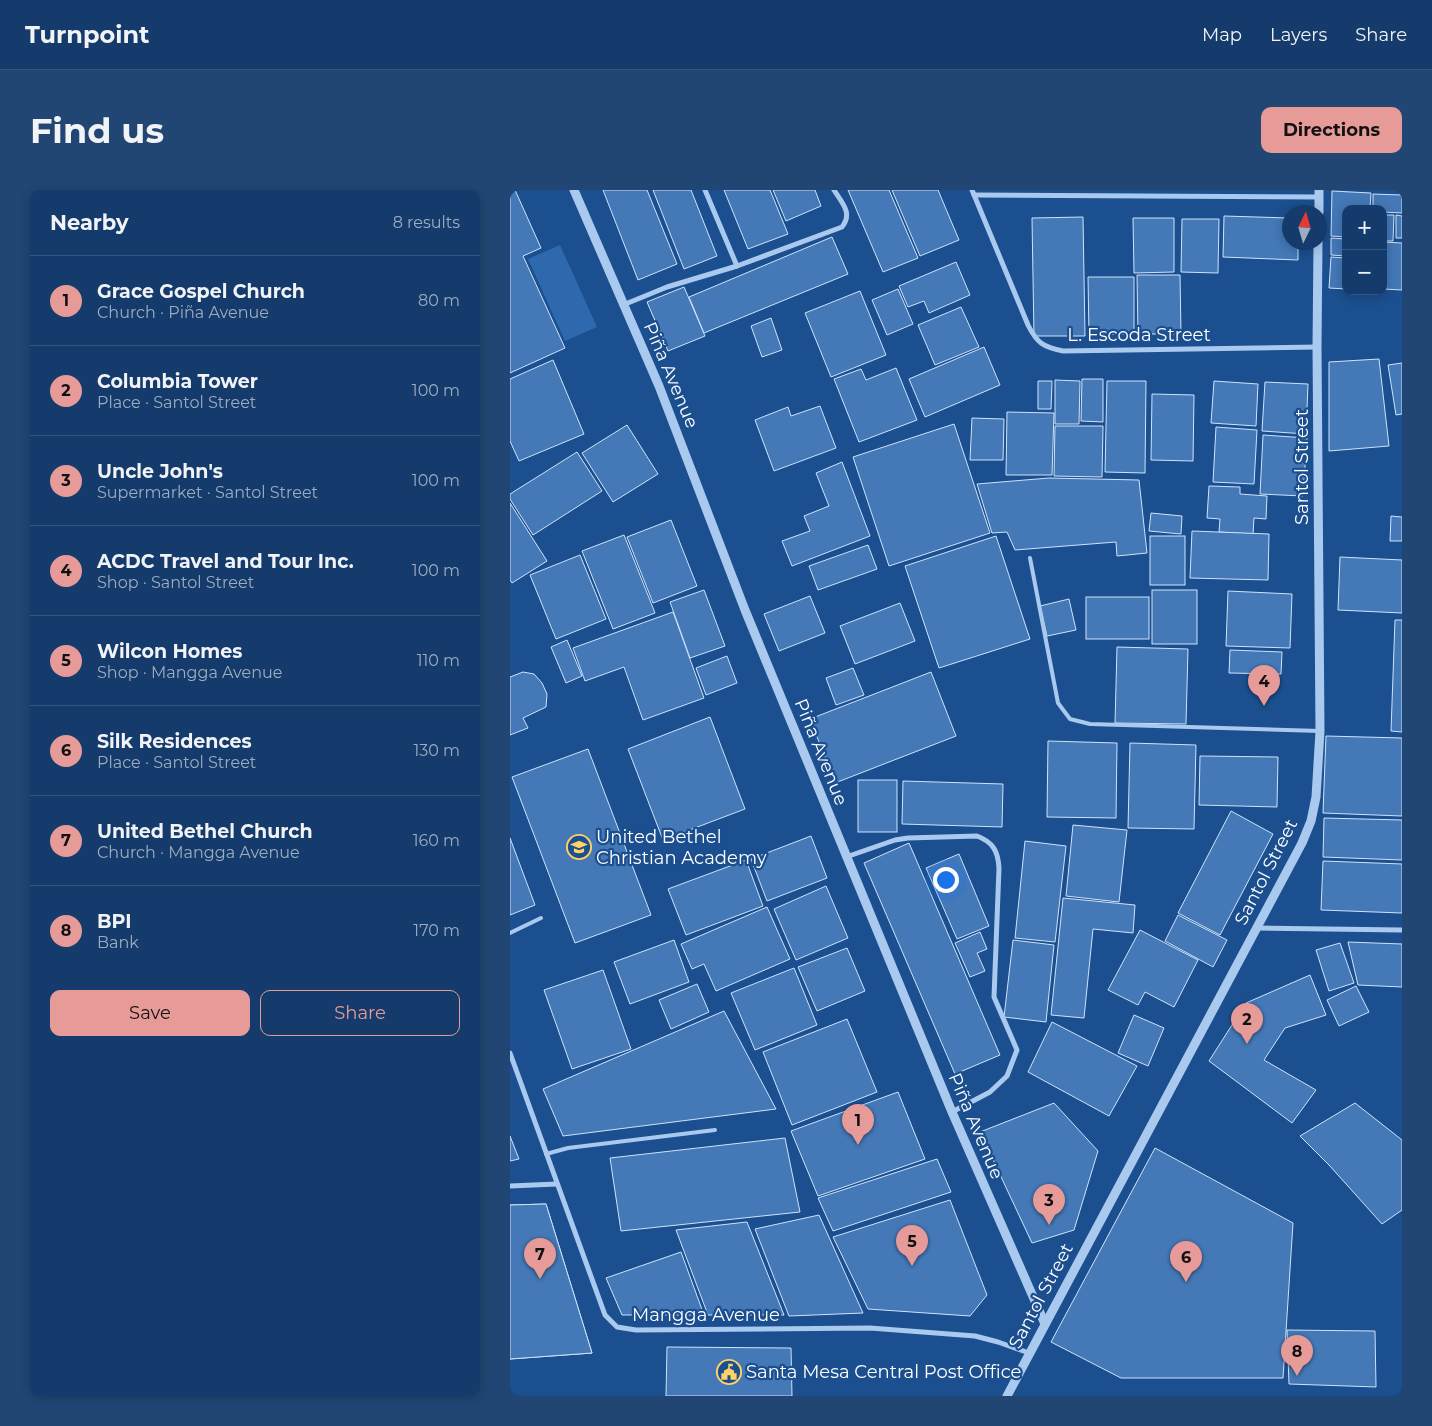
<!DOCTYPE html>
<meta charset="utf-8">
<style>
body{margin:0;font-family:Montserrat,sans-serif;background:#214673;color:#f1f3f6}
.controls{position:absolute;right:15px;top:15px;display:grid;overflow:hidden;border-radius:10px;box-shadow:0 2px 12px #0003}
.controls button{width:45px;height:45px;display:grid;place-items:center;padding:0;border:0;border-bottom:1px solid #33557e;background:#143b6b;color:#f1f3f6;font:25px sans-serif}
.compass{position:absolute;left:772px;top:15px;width:45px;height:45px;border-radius:50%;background:#143b6b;box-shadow:0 2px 12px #0003;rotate:5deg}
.you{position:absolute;left:435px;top:689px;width:18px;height:18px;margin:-12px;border:4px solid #fff;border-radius:50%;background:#1a73e8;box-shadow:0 0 0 8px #1a73e833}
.badge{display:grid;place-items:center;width:32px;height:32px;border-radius:50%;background:#e69b98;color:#111;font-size:16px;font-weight:700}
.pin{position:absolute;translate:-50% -41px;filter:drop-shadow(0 1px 2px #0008)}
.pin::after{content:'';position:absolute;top:26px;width:18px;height:15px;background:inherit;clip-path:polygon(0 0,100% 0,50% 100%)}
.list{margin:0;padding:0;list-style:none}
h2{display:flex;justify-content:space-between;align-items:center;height:65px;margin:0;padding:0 20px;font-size:21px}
h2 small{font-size:16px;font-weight:400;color:#9dadc1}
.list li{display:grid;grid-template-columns:32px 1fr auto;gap:15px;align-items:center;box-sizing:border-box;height:90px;padding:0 20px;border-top:1px solid #33557e}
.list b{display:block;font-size:19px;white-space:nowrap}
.list p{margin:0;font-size:16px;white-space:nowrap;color:#9dadc1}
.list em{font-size:16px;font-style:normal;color:#9dadc1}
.actions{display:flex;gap:10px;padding:15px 20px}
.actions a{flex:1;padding:11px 0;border:1px solid #e69b98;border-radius:10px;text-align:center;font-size:18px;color:#e69b98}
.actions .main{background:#e69b98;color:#111}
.map{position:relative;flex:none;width:892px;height:1206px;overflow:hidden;border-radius:10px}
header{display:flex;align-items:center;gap:30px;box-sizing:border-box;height:70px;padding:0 25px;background:#143b6b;border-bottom:1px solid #33557e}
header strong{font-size:24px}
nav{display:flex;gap:28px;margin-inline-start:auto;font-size:18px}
.intro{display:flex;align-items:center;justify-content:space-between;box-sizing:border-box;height:120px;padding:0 30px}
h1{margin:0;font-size:35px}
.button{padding:12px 22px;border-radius:10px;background:#e69b98;color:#111;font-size:18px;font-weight:700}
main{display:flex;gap:30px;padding:0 30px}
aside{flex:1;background:#143b6b;border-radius:10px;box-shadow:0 2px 12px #0003}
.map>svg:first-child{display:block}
.green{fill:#2e69ad}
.building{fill:#4478b7;stroke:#cfe3fa}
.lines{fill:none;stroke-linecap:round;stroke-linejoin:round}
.service{stroke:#a9c9ee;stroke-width:4}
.minor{stroke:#a9c9ee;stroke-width:5}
.tertiary{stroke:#a9c9ee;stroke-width:9}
.labels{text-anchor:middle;stroke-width:4.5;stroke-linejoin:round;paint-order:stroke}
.street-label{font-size:18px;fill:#fff;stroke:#1b4f8f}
.poi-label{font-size:18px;fill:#fff;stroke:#1b4f8f;text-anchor:start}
</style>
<header>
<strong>Turnpoint</strong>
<nav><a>Map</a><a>Layers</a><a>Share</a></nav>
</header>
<div class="intro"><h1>Find us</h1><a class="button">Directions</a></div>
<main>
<aside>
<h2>Nearby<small>8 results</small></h2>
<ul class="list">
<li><span class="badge">1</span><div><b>Grace Gospel Church</b><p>Church · Piña Avenue</p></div><em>80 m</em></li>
<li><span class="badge">2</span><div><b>Columbia Tower</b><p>Place · Santol Street</p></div><em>100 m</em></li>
<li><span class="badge">3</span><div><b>Uncle John's</b><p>Supermarket · Santol Street</p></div><em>100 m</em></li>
<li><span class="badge">4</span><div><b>ACDC Travel and Tour Inc.</b><p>Shop · Santol Street</p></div><em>100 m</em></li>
<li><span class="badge">5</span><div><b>Wilcon Homes</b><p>Shop · Mangga Avenue</p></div><em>110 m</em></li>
<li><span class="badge">6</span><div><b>Silk Residences</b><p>Place · Santol Street</p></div><em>130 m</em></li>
<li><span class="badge">7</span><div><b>United Bethel Church</b><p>Church · Mangga Avenue</p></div><em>160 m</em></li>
<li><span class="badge">8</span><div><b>BPI</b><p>Bank</p></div><em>170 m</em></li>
</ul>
<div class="actions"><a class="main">Save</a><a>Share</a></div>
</aside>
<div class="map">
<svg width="892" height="1206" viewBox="0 0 892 1206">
<rect width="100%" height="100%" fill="#1b4f8f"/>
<!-- green -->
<path class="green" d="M50,55L87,137L55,151L18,69Z"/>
<!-- building -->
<g class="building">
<path d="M0,0H5L31,58L13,66L55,158L0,183Z"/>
<path d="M93,0H137L167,74L128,90Z"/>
<path d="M143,0H181L207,66L174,79Z"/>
<path d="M214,0H260L278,44L238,59Z"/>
<path d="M263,0H305L311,16L276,31Z"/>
<path d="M338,0H379L408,68L373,82Z"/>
<path d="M382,0H428L449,50L410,66Z"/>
<path d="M822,1L861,3L860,19H836V47L821,46Z"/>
<path d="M863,4L892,5V23L873,22V19H863Z"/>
<path d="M873,25H884L883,51H873Z"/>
<path d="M886,25L892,26V48H886Z"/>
<path d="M714,26L779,28V52H788V70L713,67Z"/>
<path d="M573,27L575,146H524L522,28Z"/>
<path d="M623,28H664V82L624,83Z"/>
<path d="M672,29H709L708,83L671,82Z"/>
<path d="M322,47L338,84L194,143L179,107Z"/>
<path d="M821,48L836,49V66L821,65Z"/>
<path d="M873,52L892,53V100L873,99Z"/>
<path d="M821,67L836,68V99L819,98Z"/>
<path d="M446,72L460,105L419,123L414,111L398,117L389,96Z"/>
<path d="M627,85H670L671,144H628Z"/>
<path d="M578,87H624V144L579,145Z"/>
<path d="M174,97L195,146L158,161L137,112Z"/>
<path d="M388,99L403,134L377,145L362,110Z"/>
<path d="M350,101L376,165L321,187L295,123Z"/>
<path d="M451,117L469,157L425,175L408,135Z"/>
<path d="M261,128L272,160L252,167L241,136Z"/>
<path d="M474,157L490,195L415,227L399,189Z"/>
<path d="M869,169L879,256L819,261V172Z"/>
<path d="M43,170L74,244L9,271L0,251V189Z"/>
<path d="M892,173V224L886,225L878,175Z"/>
<path d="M386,178L407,230L349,252L324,189L351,179L356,190Z"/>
<path d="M572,189H593V232L571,231Z"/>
<path d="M545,190L570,191L569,234H545Z"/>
<path d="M528,191H542L541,219H528Z"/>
<path d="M597,191H636L635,283L595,282Z"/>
<path d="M704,191L748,194L746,236L701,233Z"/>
<path d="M755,192L798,194L796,244L752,241Z"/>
<path d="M642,204L684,205L683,271L641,270Z"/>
<path d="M310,216L326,258L264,281L245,230L278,217L281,226Z"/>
<path d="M497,222L544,223L542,285H496Z"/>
<path d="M462,228L494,229L493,270H460Z"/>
<path d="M444,234L480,343L379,376L343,267Z"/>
<path d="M117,235L148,284L103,312L72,263Z"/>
<path d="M545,236H593L592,287L544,286Z"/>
<path d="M706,237L747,240L744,294L703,292Z"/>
<path d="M753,245L797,248L793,306L750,304Z"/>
<path d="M67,262L92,301L23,345L0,309V304Z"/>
<path d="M332,272L360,346L282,376L272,351L300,341L294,326L319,316L306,283Z"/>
<path d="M539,288L629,290L637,363L607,366L606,352L505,360L497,342L482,343L467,294Z"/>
<path d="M699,296L730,297V304L757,306L756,329L744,328L743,344L709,342L710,329L697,328Z"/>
<path d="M0,313L37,371L2,393L0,390Z"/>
<path d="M641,323L672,326L671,344L639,341Z"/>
<path d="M881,326L892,327V351H880Z"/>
<path d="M161,330L187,396L143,413L117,347Z"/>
<path d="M682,341L759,344L758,390L680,388Z"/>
<path d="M114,345L145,423L103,439L72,361Z"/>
<path d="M486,346L520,449L429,478L395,376Z"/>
<rect x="640" y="346" width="35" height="49"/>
<path d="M358,355L367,379L308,400L299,376Z"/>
<path d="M70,365L96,429L46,449L20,385Z"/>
<path d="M830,367L892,370V423L828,420Z"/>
<path d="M194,400L215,456L180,468L160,412Z"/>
<rect x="642" y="400" width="45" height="54"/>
<path d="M718,401L782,404L780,458L716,456Z"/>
<path d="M300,406L315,443L269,461L254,424Z"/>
<rect x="576" y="407" width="63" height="42"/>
<path d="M559,409L566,440L537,446L530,416Z"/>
<path d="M390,413L405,451L345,474L330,436Z"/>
<path d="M163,422L194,508L133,530L114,477L75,491L63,458Z"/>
<path d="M885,430H892V542L881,541Z"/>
<path d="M57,450L72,486L56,493L41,457Z"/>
<path d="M607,457L678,459L676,534L605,533Z"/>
<path d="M720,460L772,462L771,484L719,483Z"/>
<path d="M217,466L227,493L196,505L186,478Z"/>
<path d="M343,478L354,505L326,515L316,488Z"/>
<path d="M13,482L24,484L32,493L37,504L36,517L13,528L18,538L0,545V487Z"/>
<path d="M421,482L446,546L325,593L300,529Z"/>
<path d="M200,527L235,619L153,650L118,559Z"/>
<path d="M816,546L892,548V626L813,623Z"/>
<path d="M538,551L607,553L606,628L537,627Z"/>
<path d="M620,553L686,555L684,639L618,638Z"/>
<path d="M78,559L141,725L65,753L2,587Z"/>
<path d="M690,566L768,567L767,617L689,615Z"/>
<rect x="348" y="590" width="39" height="52"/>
<path d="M393,591L493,594L492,637L392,634Z"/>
<path d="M721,621L763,644L710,745L668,723Z"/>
<path d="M814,628L892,630V670L813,667Z"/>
<path d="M563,635L617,640L609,712L556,706Z"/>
<path d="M301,646L317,688L257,711L241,669Z"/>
<path d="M0,648L25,715L0,725Z"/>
<path d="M515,651L556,656L545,752L505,748Z"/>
<path d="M399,653L490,865L445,884L354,673Z"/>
<path d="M449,664L479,736L447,749L416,678Z"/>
<path d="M236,670L253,716L176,745L158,699Z"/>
<path d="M813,671L892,674V723L811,720Z"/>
<path d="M316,696L338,748L286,770L264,719Z"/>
<path d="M553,708L625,715L623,743L583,739L574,828L541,825Z"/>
<path d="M257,717L280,769L206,801L194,774L182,779L171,754Z"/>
<path d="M668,725L717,750L703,777L655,751Z"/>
<path d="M630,740L688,770L664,817L635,802L628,815L598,800Z"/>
<path d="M470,742L477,759L467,763L475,781L460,787L445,753Z"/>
<path d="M164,750L179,792L120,814L104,772Z"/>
<path d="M503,750L544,755L536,832L494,827Z"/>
<path d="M838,752L892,754V797L848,795Z"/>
<path d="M830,753L844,793L819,801L806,760Z"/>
<path d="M337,758L355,801L307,821L288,777Z"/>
<path d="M284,778L307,835L245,860L221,803Z"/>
<path d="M93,780L121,859L62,879L34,800Z"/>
<path d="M800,785L816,825L775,838L754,870L806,900L782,933L699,871L736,813Z"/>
<path d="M187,794L199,822L161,839L149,810Z"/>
<path d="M846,796L859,822L829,836L817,810Z"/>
<path d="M214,821L266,919L53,946L33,899Z"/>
<path d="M624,825L654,838L638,876L608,863Z"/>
<path d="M337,829L367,902L282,935L253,862Z"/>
<path d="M542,832L627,876L599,926L518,882Z"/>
<path d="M388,902L415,969L308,1006L281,941Z"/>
<path d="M544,913L588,961L564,1040L522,1053L470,942Z"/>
<path d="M845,913L892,950V1020L872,1034L819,975L790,946Z"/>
<path d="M0,946L9,969L0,971Z"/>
<path d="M275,948L290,1022L111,1041L100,968Z"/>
<path d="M645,958L783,1033L773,1188H611L541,1152Z"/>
<path d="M427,969L441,1002L323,1041L308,1008Z"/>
<path d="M440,1010L477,1105L460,1126L358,1119L323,1047Z"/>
<path d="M36,1014L82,1163L0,1169V1015Z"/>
<path d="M36,1014L82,1163L0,1169V1015Z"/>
<path d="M309,1025L353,1123L279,1126L245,1039Z"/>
<path d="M237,1032L274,1125H198L166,1040Z"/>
<path d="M171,1062L194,1125H112L96,1088Z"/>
<path d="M777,1140L865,1141L866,1197L779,1194Z"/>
<path d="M157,1157L281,1158L282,1206H156Z"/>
</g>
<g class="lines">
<!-- service -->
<g class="service">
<path d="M520,368L548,513L560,529L580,534L810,541"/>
<path d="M0,743L31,728"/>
<path d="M36,964L58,958L205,940"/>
</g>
<!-- minor -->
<g class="minor">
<path d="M195,0L227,76"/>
<path d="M462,0L518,135C527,153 533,157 553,161L807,157"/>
<path d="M464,5L809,7"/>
<path d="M113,115L157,97L227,76L332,37C343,23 332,13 324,0"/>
<path d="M336,667L385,650L398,648L467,646C483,652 488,661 489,678L484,807L507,860L497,886L480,902L442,922"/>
<path d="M747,738L892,740"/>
<path d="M0,863L95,1125L107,1137L126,1140L360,1138L465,1146L488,1152L519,1163"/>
<path d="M0,996L47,994"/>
</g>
<!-- tertiary -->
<g class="tertiary">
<path d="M64,0L149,196L235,420L442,922L535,1134"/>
<path d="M809,22V0"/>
<path d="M497,1206L792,653L801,631L806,607L810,541L807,157L808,52"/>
</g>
</g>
<!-- icons -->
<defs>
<symbol id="school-ring" viewBox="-11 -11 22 22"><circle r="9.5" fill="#1b4f8f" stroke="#ffd166" stroke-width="1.5"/><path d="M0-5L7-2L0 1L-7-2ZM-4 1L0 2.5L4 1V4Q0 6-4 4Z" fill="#ffd166"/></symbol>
<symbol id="civic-ring" viewBox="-11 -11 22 22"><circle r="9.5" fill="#1b4f8f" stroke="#ffd166" stroke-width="1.5"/><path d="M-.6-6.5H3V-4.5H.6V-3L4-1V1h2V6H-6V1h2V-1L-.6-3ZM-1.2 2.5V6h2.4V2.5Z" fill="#ffd166"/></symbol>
</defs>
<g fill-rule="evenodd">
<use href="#school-ring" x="55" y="643" width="28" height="28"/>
<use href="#civic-ring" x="205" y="1168" width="28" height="28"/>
</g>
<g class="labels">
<!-- street labels -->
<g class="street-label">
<text x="629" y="151">L. Escoda Street</text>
<text transform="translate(161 185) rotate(67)" y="6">Piña Avenue</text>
<text transform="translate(792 277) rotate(-90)" y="6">Santol Street</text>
<text transform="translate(311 562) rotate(68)" y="6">Piña Avenue</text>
<text transform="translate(756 682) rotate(-63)" y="6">Santol Street</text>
<text transform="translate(466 936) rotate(67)" y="6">Piña Avenue</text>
<text transform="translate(531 1106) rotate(-62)" y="6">Santol Street</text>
<text x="196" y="1131">Mangga Avenue</text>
</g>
<!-- poi labels -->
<g class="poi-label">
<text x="86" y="653">United Bethel<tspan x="86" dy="21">Christian Academy</tspan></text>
<text x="236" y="1188">Santa Mesa Central Post Office</text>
</g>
</g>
</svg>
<div class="controls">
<button>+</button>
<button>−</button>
</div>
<svg class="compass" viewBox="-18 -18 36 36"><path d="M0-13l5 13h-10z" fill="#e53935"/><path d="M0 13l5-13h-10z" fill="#9dadc1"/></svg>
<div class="you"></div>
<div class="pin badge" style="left:348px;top:955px">1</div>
<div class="pin badge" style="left:737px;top:854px">2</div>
<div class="pin badge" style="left:539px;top:1035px">3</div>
<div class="pin badge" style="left:754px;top:516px">4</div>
<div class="pin badge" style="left:402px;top:1076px">5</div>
<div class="pin badge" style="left:676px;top:1092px">6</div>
<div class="pin badge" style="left:30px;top:1089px">7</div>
<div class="pin badge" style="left:787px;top:1186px">8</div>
</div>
</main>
